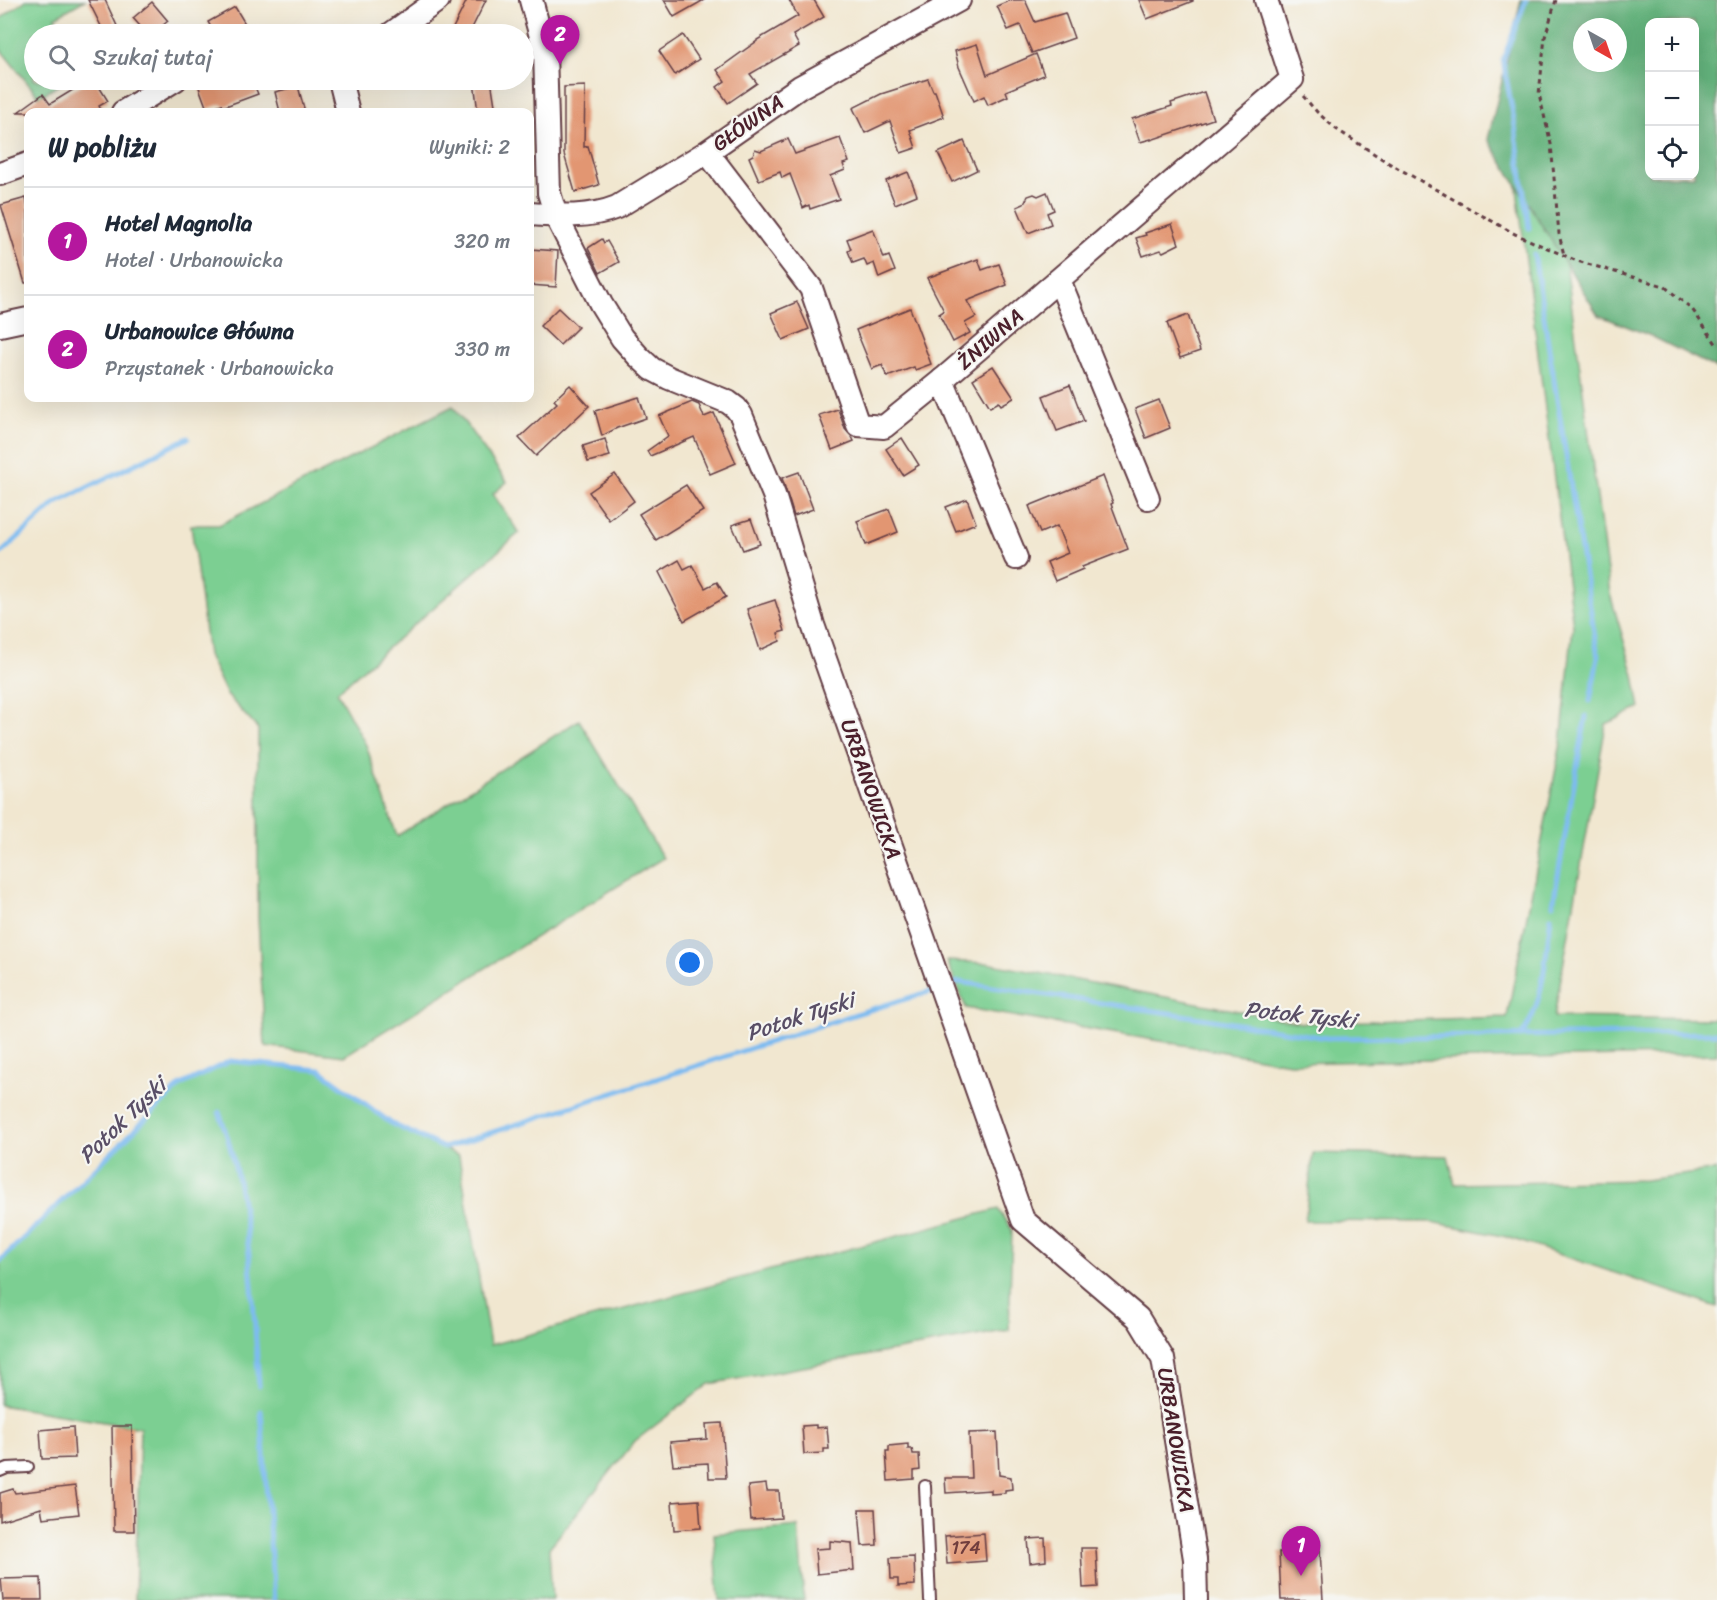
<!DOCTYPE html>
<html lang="pl">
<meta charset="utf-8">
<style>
body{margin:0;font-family:Sriracha,sans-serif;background:#f2f2f3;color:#1f2937}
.controls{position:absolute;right:18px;top:18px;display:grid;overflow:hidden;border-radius:12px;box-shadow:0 6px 24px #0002}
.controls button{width:54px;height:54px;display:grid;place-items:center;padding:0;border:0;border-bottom:2px solid #e0e1e3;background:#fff;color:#1f2937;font:30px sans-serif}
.compass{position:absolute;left:1573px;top:18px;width:54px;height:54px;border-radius:50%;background:#fff;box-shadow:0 6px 24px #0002;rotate:140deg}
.you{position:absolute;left:690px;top:963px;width:21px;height:21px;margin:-15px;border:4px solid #fff;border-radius:50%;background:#1a73e8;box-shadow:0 0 0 9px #1a73e833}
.badge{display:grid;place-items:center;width:39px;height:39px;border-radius:50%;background:#b5179e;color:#fff;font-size:20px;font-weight:700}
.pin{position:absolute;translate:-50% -50px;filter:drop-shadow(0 2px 3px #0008)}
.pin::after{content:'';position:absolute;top:32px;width:21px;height:18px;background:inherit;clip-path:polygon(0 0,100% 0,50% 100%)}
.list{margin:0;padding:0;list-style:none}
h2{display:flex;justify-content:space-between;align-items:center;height:78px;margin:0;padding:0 24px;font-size:26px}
h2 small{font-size:20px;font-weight:400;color:#747a83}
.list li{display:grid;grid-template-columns:39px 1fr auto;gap:18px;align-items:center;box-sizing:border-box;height:108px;padding:0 24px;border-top:2px solid #e0e1e3}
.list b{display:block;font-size:22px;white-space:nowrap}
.list p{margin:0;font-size:20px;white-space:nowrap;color:#747a83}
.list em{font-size:20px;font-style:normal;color:#747a83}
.icon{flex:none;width:33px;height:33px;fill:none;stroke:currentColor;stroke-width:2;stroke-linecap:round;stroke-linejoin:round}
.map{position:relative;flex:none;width:1717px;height:1600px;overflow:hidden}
.search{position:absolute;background:#fff;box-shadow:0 6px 24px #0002;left:24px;top:24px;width:510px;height:66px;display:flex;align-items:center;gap:15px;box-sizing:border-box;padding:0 21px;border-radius:33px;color:#747a83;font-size:22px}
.panel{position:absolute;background:#fff;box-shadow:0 6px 24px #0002;left:24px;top:108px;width:510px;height:294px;border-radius:12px}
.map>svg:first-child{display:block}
.green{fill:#7bcf92;stroke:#62775e;stroke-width:1.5}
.forest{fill:#64b27c;stroke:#576854;stroke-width:1.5;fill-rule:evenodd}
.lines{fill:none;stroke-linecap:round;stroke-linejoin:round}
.stream{stroke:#7dbbf0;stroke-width:5}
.building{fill:#e29672}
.service-casing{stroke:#633d44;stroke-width:14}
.minor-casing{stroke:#633d44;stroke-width:26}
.path{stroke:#633d44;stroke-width:3;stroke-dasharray:4.5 4.5;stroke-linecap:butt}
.service{stroke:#fff;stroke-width:10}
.minor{stroke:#fff;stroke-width:22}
.labels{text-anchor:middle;stroke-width:4.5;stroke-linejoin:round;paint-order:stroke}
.number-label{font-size:18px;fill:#703d3d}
.street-label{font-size:21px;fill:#4a1f2b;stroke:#f6f6f2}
.water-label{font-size:22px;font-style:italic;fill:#594e66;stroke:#f6f6f2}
</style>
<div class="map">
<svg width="1717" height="1600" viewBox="0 0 1717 1600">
<rect width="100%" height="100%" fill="#f6f6f2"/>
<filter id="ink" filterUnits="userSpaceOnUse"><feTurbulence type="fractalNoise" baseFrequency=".0167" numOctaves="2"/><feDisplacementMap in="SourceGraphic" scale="12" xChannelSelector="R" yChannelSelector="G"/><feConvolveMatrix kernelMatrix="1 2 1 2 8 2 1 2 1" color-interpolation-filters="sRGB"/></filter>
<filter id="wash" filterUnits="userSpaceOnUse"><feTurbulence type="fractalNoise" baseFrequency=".008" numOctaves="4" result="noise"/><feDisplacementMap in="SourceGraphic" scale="24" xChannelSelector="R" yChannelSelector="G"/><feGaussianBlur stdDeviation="1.35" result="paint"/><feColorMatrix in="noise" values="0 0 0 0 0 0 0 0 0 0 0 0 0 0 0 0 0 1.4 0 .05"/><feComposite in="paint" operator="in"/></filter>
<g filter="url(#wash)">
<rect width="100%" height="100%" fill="#f1e7d0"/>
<!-- green -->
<g class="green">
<path d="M26,0H85L55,17L65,34H34V80H67L39,97L0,49V19Z"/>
<path d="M1516,182L1566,264L1610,594L1634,675L1640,708L1606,724L1554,1017L1717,1019V1054L1289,1063L966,1008L947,961L987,963L1302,1023L1507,1017L1561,743L1573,626Z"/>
<path d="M453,406L507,482L493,494L519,533L337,692L366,745L397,836L579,720L663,858L344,1056L265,1046L258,919V729L227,695L208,655L191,525H219Z"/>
<path d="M230,1061L320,1070L392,1124L459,1156L490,1345L998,1209L1012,1230L1009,1330L709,1384L635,1441L549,1548L552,1600H135L140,1428L0,1405V1261L181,1085Z"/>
<path d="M1313,1153L1448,1156L1455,1184L1645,1180L1717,1170V1307L1507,1237L1432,1222L1305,1221Z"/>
<path d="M798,1526L804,1600H719L714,1534Z"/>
</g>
<!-- forest -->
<path class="forest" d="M1521,0H1717V369L1651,336L1598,315L1488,139ZM1650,22H1694V176H1650ZM1582,27H1618V63H1582Z"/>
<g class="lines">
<!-- stream -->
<g class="stream">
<path d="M1526,0L1503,60L1514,120L1529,228"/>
<path d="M1534,254L1598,657L1590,701"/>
<path d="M0,554L56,503L188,438"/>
<path d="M1553,904L1586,716"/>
<path d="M946,986L959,982L1176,1014L1327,1038L1717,1033"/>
<path d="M1521,1036C1545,1004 1545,956 1551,917"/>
<path d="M219,1112C251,1200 252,1294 259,1386"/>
<path d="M0,1261L181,1085L230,1061L320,1070L392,1124L444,1148L859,1013L935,990"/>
<path d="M261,1411L274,1600"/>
</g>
</g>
<g id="blocks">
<!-- building -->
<g class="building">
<path d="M88,0H105L117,26L104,32Z"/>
<path d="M467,0H486L469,34H450Z"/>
<path d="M664,0H704L674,17Z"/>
<path d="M789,0H814L824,17L793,35L799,46L750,74L757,83L728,103L717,87L725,81L717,70L757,41V40L798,16Z"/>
<path d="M1011,0H1025L1035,22L1065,13L1074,38L1032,53L1020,25L1008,30L997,6Z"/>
<path d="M1139,0H1193V1L1147,19Z"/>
<path d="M152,2L168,21L162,26L170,34H147L133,18Z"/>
<path d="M235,7L247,27L233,34H215L208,22Z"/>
<path d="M683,35L699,59L675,75L659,51Z"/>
<path d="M977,44L987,75L1036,54L1044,75L1006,91L1008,96L988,105L984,96L974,101L959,67L955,51Z"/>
<path d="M928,79L933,91H935L944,117L910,130L916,148L901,153L890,121L865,133L853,108L881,94Z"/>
<path d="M89,80H95L108,101L99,106L102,112H18L43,94L50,104Z"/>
<path d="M205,80H252L258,94L223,107L222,104L207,109L197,82Z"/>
<path d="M491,80L496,112H478L474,82Z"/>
<path d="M298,86L305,112H280L275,92Z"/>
<path d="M585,86L584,147L588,146L599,185L575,192L564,154V87Z"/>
<path d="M1204,92L1213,119L1151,140V139L1140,142L1132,119L1172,106L1171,103Z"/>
<path d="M840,138L849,162L843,164L845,170L830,176L839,199L810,209L809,205L803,208L790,174L782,178L780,172L759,180L749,157L753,155L755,149L761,151L788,139L795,154Z"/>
<path d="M964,141L977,170L952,182L938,153Z"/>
<path d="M908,172L917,195L895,204L886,181Z"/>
<path d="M1047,192L1054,210L1047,213L1051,224L1028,233L1017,207L1024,204L1028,196L1034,194L1038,196Z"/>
<path d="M26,198L28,208V283H25L1,205Z"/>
<path d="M1172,224L1179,244L1163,252L1161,250L1143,256L1136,238L1146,235L1145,233Z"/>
<path d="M873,229L884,258L889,256L895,271L879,278L874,263L867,266L864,259L853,263L848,251L851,249L847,239Z"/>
<path d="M602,239L604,243L607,241L619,262L600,273L588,248Z"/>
<path d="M530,249L558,251L556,287L530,285Z"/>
<path d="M978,259L982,270L999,264L1007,285L967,301L976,317L965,323L970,333L953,342L939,314L944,311L927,278Z"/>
<path d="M797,302L809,329L783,340L771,313Z"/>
<path d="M558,308L578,327L560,345L540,326Z"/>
<path d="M910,308L931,364L915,370L914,367L887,377L882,365L872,369L856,330Z"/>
<path d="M1188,315L1200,351L1180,358L1167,323Z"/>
<path d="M993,366L1014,398L1001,405L999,402L990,407L973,379Z"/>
<path d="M570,385L589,406L536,456L519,438L557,403L554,400Z"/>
<path d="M1070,385L1084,421L1057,431L1043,396Z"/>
<path d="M639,397L646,418L617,428L602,436L595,411Z"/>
<path d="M1159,400L1170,428L1146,438L1135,409Z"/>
<path d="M692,402L699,405L704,417L714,413L736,463L710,474L694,437L650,456L647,451L668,436L659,416Z"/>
<path d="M838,409L845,429L852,437L854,441L832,450L819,415Z"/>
<path d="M902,438L919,465L903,475L886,449Z"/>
<path d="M605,439L610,456L588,462L583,446Z"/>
<path d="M799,472L813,509L794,516L782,478Z"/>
<path d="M615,474L634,501L609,520L589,492Z"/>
<path d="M1103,476L1113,503L1111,504L1128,549L1082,567L1083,569L1055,581L1047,562L1068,553L1057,526L1040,533L1029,506Z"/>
<path d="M686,485L703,511L656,540L639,514Z"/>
<path d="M967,499L976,523L956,531L946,507Z"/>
<path d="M889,509L898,532L866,545L857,521Z"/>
<path d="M751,519L760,544L743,550L732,525Z"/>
<path d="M679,560L684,569L692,565L705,588L717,582L726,597L684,621L659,572Z"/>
<path d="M775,600L785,631L778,633L780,641L760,650L747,609Z"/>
<path d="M722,1423L726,1478H709L708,1463L673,1465L670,1442L707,1439L706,1424Z"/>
<path d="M816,1425V1428L827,1427L829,1449H824V1453L804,1454L802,1426Z"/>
<path d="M112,1426H132L134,1531H114Z"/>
<path d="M73,1427L75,1458L42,1459L40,1430Z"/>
<path d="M997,1432L999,1475L1011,1477L1012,1489L1005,1490V1493L991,1494V1490L946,1493L945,1478H971L969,1433Z"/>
<path d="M908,1444V1449H912L913,1454H919L920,1470L914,1471V1479L888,1481L886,1451H889V1446Z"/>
<path d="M766,1484L767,1491H779L781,1518L751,1520L748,1486Z"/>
<path d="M75,1486L79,1514L43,1518L41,1508L0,1521V1493L13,1489L15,1493Z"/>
<path d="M699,1500L701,1528L674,1530L672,1502Z"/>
<path d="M859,1509H875L877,1545L862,1546Z"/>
<path d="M984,1533L986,1561L947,1564L945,1536Z"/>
<path d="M1045,1538L1046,1561L1030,1563L1028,1539Z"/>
<path d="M830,1541L852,1543L854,1570L817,1574L815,1549L830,1548Z"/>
<path d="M1081,1548H1096L1098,1587L1083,1588Z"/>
<path d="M1320,1550L1323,1600H1281L1279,1552Z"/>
<path d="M914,1557L915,1585L898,1586V1579H891L890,1558Z"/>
<path d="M41,1578L42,1600H3L1,1579Z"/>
</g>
</g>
</g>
<g filter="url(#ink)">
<use href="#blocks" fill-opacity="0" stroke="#633d44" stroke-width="1.5"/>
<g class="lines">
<defs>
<g id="service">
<path d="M0,1471L7,1468L28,1467"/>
<path d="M925,1486L930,1600"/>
</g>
<g id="minor">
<path d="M531,0L545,51L549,193L556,216L601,304L622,338L638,356L652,369L669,378L728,402L736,408L741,415L774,495L813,625L1023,1220L1138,1318L1163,1359L1195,1559L1196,1600"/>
<path d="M391,34L438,0"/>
<path d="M340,80L348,112"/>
<path d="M123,112L175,80"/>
<path d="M707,152L811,288L858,425L884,427L942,380L1292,79L1266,0"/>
<path d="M0,174L28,164"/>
<path d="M530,214C559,216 590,218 617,207L707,152L800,87L959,0"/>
<path d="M1059,280L1148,498"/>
<path d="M0,325L28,319"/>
<path d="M942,380L1016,558"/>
</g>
</defs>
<!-- service casing -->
<use href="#service" class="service-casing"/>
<!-- minor casing -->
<use href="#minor" class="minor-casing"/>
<!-- path -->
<g class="path">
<path d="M1556,0L1545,37L1539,94L1551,144L1559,234L1564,255"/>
<path d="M1303,96L1317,112L1336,129L1387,162L1515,234L1577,261L1664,286L1692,309L1717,345"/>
</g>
<!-- service -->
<use href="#service" class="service"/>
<!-- minor -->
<use href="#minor" class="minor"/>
</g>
</g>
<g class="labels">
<!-- number labels -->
<g class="number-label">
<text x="966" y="1554">174</text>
</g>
<!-- street labels -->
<g class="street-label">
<text transform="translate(748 123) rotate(-35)" y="7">GŁÓWNA</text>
<text transform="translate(990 339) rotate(-41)" y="7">ŻNIWNA</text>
<text transform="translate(871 789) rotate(71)" y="7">URBANOWICKA</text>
<text transform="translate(1176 1440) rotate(81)" y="7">URBANOWICKA</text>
</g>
<!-- water labels -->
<g class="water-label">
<text transform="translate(1300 1014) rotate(6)" y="8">Potok Tyski</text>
<text transform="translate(800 1016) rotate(-18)" y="8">Potok Tyski</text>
<text transform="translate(122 1120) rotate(-44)" y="8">Potok Tyski</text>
</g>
</g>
</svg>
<div class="controls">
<button>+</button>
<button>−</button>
<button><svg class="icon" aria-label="locate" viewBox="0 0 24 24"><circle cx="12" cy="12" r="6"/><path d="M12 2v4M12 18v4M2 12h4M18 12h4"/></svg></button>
</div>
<svg class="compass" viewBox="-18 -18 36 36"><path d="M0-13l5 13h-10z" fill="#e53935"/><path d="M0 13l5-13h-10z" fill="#747a83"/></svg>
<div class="you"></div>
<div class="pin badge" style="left:1301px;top:1576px">1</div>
<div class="pin badge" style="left:560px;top:65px">2</div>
<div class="search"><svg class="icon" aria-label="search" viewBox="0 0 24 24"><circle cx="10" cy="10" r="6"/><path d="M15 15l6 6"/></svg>Szukaj tutaj</div>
<section class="panel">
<h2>W pobliżu<small>Wyniki: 2</small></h2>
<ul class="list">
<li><span class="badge">1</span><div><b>Hotel Magnolia</b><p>Hotel · Urbanowicka</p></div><em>320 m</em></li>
<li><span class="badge">2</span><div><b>Urbanowice Główna</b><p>Przystanek · Urbanowicka</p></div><em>330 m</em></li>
</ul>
</section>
</div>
